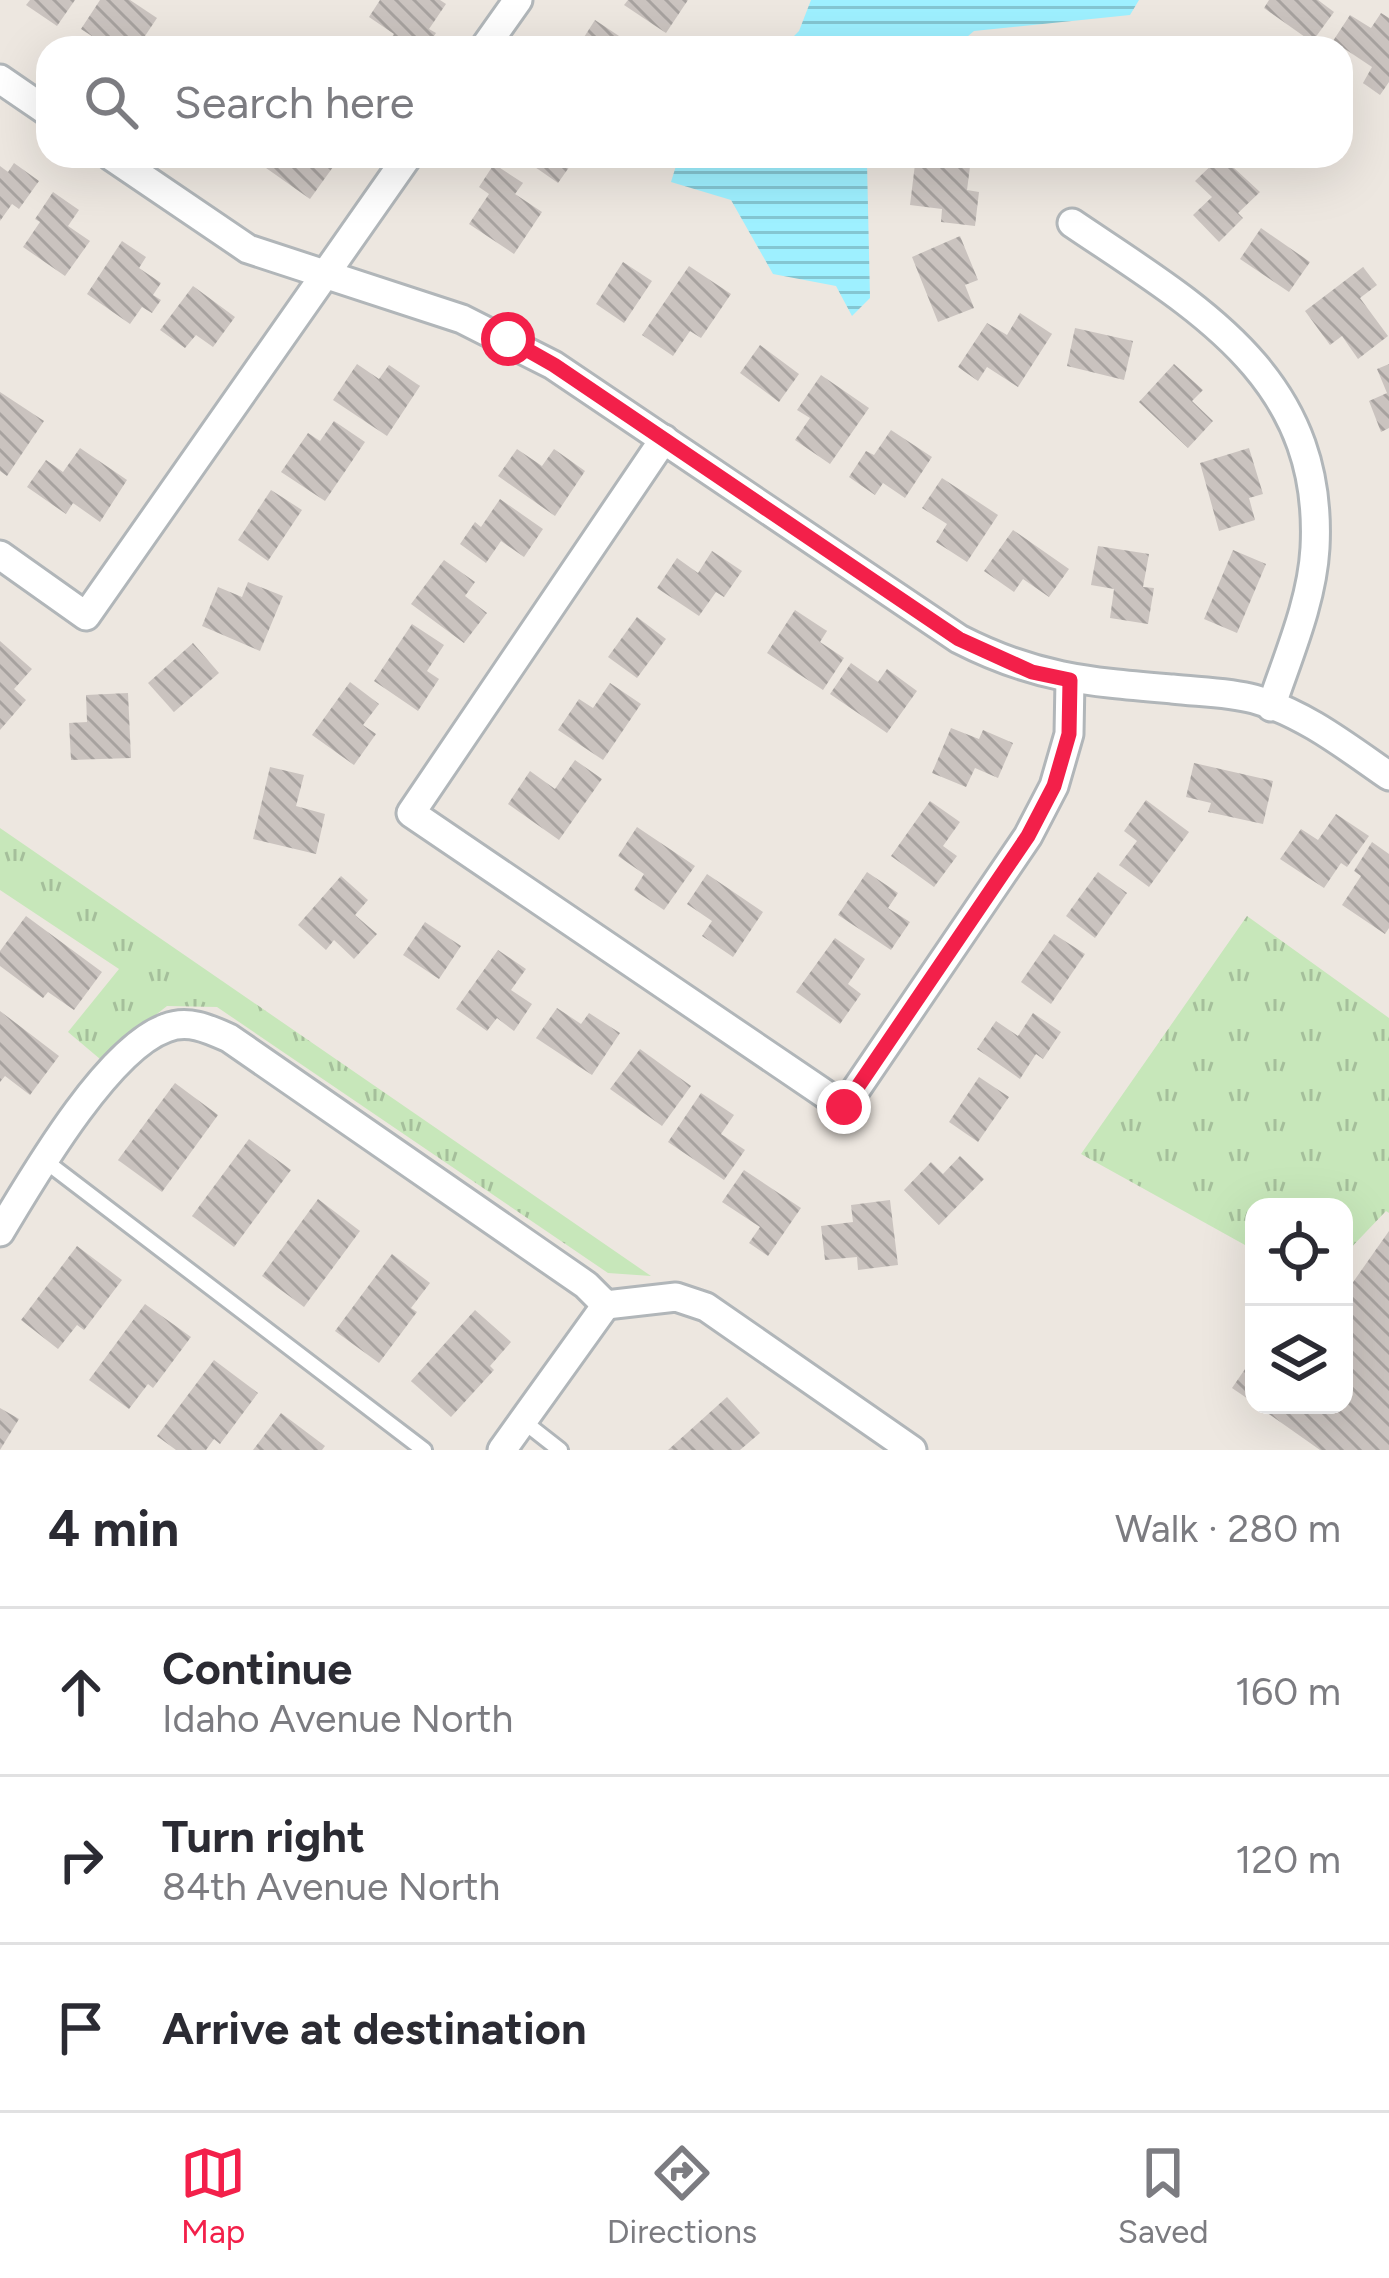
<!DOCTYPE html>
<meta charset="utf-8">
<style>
body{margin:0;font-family:Figtree,sans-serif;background:#f2f2f3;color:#2b2b33}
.controls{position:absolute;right:36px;bottom:36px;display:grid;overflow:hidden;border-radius:24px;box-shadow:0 12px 48px #0002}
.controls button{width:108px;height:108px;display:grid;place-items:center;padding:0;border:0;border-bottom:3px solid #e1e1e2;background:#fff;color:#2b2b33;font:60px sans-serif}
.stop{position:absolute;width:36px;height:36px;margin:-27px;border:9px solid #f3204a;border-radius:50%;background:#fff}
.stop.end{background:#f3204a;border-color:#fff;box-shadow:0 3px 12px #0008}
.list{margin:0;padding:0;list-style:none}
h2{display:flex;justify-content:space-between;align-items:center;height:156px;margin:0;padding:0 48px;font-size:51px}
h2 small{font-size:39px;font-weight:400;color:#7c7c81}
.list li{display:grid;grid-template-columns:78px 1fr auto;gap:36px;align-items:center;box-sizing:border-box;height:168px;padding:0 48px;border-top:3px solid #e1e1e2}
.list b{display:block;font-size:45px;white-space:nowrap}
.list p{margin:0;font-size:39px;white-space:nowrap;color:#7c7c81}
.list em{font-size:39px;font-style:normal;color:#7c7c81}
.icon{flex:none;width:66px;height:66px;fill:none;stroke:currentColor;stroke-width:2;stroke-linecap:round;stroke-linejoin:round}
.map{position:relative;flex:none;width:1389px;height:1450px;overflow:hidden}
.search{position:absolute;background:#fff;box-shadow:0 12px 48px #0002;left:36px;right:36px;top:36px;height:132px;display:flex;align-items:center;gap:30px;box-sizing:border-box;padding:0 42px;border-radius:36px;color:#7c7c81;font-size:45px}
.sheet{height:660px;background:#fff}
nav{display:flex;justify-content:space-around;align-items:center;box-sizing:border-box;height:168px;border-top:3px solid #e1e1e2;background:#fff;font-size:33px;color:#7c7c81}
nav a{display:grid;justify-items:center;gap:6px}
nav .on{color:#f3204a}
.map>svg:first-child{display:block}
.grass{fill:url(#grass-tufts)}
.water{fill:url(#water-rules)}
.building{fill:url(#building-back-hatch)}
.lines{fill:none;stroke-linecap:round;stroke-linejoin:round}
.lane-casing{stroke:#b1b6b9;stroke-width:20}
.street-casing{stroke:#b1b6b9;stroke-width:33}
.lane{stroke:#fff;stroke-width:14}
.street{stroke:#fff;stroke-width:27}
.route{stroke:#f3204a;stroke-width:15}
</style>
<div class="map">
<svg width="1389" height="1450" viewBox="0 0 1389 1450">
<defs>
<pattern id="grass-tufts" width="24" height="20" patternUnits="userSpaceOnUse" patternTransform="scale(3)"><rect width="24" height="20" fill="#c7e7ba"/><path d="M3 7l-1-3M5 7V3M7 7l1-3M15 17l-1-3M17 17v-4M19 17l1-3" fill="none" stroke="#a5bf9b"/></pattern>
<pattern id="water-rules" width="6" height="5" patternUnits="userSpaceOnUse" patternTransform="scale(3)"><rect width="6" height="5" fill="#9ef0ff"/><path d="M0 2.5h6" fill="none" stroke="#84c6d2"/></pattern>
<pattern id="building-back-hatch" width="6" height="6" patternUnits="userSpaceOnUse" patternTransform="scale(3)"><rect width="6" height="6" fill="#cac3bf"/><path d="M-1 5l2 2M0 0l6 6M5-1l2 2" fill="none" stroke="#a7a29f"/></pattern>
</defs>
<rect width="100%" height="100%" fill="#ede7e0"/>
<!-- grass -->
<g class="grass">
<path d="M0,828L651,1276L608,1273L217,1007L167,1006L100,1059L68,1032L119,969L0,890Z"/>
<path d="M1247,916L1389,1018V1213L1386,1211L1344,1255V1207H1254V1250L1081,1154Z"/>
</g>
<!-- water -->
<g class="water">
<path d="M811,0H1139L1130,15L974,31L954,48H782L799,31Z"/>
<path d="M679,156H871L867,163L870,298L852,316L836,286L773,274L731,200L671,182Z"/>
</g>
<!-- building -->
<g class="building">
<path d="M30,0H75L57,26L26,5Z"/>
<path d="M100,0H130L157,18L139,45L145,48H110L81,29Z"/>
<path d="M380,0H440L446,4L429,29L436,33L426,48H384L394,34L369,17Z"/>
<path d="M628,0H688L666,33L624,5Z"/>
<path d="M1269,0H1318L1334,12L1312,42L1264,8Z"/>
<path d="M1381,13L1389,18V82L1380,95L1363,83L1372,67L1333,41L1350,15L1371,28Z"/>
<path d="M595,20L637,48H577Z"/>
<path d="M249,156H318L333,167L310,199Z"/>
<path d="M519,156H577L558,183Z"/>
<path d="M916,156L971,159L967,190L979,192L975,226L941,222L942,209L910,205Z"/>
<path d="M1221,156L1260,192L1238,213L1243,218L1219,242L1193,215L1212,197L1195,181Z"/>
<path d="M14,163L39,181L19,209L12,204L0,221V166L8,172Z"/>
<path d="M494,164L523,183L515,194L542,212L514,254L469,224L489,194L479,187Z"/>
<path d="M53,192L79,210L68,226L90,241L65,276L23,247L40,222L35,219Z"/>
<path d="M1261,228L1310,262L1289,292L1240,259Z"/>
<path d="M960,236L978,280L965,285L974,308L938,322L912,257Z"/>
<path d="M122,241L146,257L139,268L161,283L153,295L161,300L152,313L142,307L130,324L87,294Z"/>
<path d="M623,262L652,281L624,323L596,304Z"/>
<path d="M689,266L731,294L701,338L690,331L673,356L642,335Z"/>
<path d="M1363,267L1377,285L1360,298L1388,336L1358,359L1342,336L1330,345L1305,311Z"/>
<path d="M193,286L235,317L213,347L196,335L185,348L160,330Z"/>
<path d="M1020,313L1052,334L1018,387L987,367L978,381L958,367L987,323L1007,335Z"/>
<path d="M1075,328L1133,341L1124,380L1067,366Z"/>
<path d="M760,345L799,374L779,402L740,373Z"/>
<path d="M357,364L379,379L389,365L420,386L387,436L333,400Z"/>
<path d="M1174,364L1203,390L1192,401L1213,421L1188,448L1139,402Z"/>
<path d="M1389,364V428L1381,432L1369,401L1387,393L1377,369Z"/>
<path d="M821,375L869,408L830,464L795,440L810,418L797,410Z"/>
<path d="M0,392L44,421L7,476L0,471Z"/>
<path d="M334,421L365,442L325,501L281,472L308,433L320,441Z"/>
<path d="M891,430L932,457L905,498L883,483L875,495L849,477L866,451L874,455Z"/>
<path d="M80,448L127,480L100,522L73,503L66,514L27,487L46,460L63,472Z"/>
<path d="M1249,448L1263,494L1249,498L1255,520L1219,531L1200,463Z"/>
<path d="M517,449L542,466L554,449L585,471L555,516L498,476Z"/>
<path d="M942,478L998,515L967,562L936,542L947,524L922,508Z"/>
<path d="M271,490L302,510L268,561L238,540Z"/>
<path d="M500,499L543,529L524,557L501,541L486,563L460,544L475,522L481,527Z"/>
<path d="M1013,530L1069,569L1049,597L1023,579L1014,592L984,571Z"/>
<path d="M1098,546L1149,554L1143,587L1154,588L1148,624L1110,618L1114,589L1091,585Z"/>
<path d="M1233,550L1266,564L1237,633L1204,619Z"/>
<path d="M712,551L742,571L724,597L716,592L699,616L657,588L677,558L698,573Z"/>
<path d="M444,560L475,582L465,596L487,613L464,643L411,604Z"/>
<path d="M248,582L283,596L260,651L202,626L218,587L242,597Z"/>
<path d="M795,610L827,631L820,642L844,658L823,690L767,653Z"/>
<path d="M637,617L666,639L637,678L608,657Z"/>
<path d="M412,624L444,645L427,671L439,679L418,711L374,681Z"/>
<path d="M0,641L32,669L14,689L26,700L0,730Z"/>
<path d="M193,643L219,673L174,712L148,683Z"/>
<path d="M851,663L878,682L887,669L917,691L887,733L830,694Z"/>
<path d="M350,682L379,704L363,725L376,734L354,765L312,735Z"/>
<path d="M610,683L641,704L603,760L558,730L579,699L593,708Z"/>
<path d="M128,693L131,758L71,760L69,723L87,722L86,695Z"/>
<path d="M951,728L979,739L983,730L1013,743L998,778L975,768L966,787L932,773Z"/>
<path d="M575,760L602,779L559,840L508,804L530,771L555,789Z"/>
<path d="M1194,763L1273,781L1263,824L1208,812L1211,803L1186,797Z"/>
<path d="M270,767L304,775L296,806L325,814L316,854L253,839Z"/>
<path d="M1146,800L1189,832L1149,887L1119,865L1137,841L1124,831Z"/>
<path d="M930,801L960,822L943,846L957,856L934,887L891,856Z"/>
<path d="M1336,814L1369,836L1347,867L1341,863L1324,888L1280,859L1301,829L1318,840Z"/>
<path d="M637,827L695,866L664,910L634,890L644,874L618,856Z"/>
<path d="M1372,842L1389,854V928L1385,934L1342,905L1361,876L1354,871Z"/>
<path d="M867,872L898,893L888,908L910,922L891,950L838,915Z"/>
<path d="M1098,872L1127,893L1095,938L1066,916Z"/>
<path d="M707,874L763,912L733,957L702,936L712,921L687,904Z"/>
<path d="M341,876L368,900L355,915L377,934L354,959L334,940L326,950L298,925Z"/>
<path d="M26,916L102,972L74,1010L48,992L43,998L0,966V951Z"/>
<path d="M425,922L461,946L439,979L403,955Z"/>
<path d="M1054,934L1085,954L1051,1004L1021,982Z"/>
<path d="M835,938L865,959L848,984L861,994L840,1024L796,992Z"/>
<path d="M498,950L526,969L511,990L532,1004L514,1031L497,1018L487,1031L456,1009Z"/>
<path d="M557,1008L581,1024L589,1013L620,1033L592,1075L536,1038Z"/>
<path d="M0,1011L59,1056L30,1095L5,1076L0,1082Z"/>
<path d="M1033,1013L1061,1032L1043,1059L1036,1054L1020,1079L977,1049L996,1021L1018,1036Z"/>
<path d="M640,1049L691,1086L662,1126L610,1089Z"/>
<path d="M979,1077L1009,1097L978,1142L949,1122Z"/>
<path d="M175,1083L218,1115L162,1192L118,1160Z"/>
<path d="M701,1093L734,1115L721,1134L745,1150L724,1180L668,1142Z"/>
<path d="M249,1139L291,1170L234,1247L192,1216Z"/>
<path d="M960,1156L984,1179L939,1225L904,1190L931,1162L943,1174Z"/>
<path d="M744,1170L801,1208L768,1256L749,1243L760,1227L722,1202Z"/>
<path d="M318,1199L360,1231L304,1307L262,1276Z"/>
<path d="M890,1200L898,1265L858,1270L857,1257L825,1260L821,1226L853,1222L851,1205Z"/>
<path d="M1389,1231V1450H1320L1256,1405H1344V1295Z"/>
<path d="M77,1246L122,1280L84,1330L77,1325L58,1349L21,1320Z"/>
<path d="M392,1254L430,1283L411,1308L417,1312L379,1363L335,1331Z"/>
<path d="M145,1304L191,1337L153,1388L148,1384L129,1409L89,1380Z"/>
<path d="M475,1310L511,1342L490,1366L494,1370L451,1417L411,1381Z"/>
<path d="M1254,1356V1403L1232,1388Z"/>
<path d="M214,1360L258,1393L220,1444L214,1439L206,1450H176L157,1436Z"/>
<path d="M727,1397L760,1433L740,1450H668Z"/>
<path d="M0,1408L19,1419L0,1450Z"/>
<path d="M281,1413L325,1446L322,1450H253Z"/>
</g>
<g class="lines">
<defs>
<g id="lane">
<path d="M44,1160L424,1450"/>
<path d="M523,1421L560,1450"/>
</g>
<g id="street">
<path d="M484,48L518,0"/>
<path d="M0,79L48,112"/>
<path d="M111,156L248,249L462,319L553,365L959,639C1035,678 1089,682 1172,689C1198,692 1228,692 1254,699C1304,713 1347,747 1389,776"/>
<path d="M1072,223C1196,307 1324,376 1315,548C1312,602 1288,656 1271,707"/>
<path d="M664,439L411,813L844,1107L1028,836L1054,786L1069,734L1070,680"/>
<path d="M0,555L86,616L408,156"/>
<path d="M0,1232C33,1177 107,1049 166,1028C188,1019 209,1029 229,1038L586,1285L606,1305L676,1297L706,1307L912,1450"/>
<path d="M502,1450L606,1305"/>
</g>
</defs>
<!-- lane casing -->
<use href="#lane" class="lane-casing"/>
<!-- street casing -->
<use href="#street" class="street-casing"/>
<!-- lane -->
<use href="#lane" class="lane"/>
<!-- street -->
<use href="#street" class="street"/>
</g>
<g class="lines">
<!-- route -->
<path class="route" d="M508,339L554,365L959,639L1032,672L1070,680L1069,734L1054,786L1028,836L844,1107"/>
</g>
</svg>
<div class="controls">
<button><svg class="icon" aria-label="locate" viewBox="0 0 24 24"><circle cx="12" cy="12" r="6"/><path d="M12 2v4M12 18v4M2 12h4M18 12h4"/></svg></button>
<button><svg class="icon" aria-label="layers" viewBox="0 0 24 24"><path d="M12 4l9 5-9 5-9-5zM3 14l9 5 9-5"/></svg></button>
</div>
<div class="stop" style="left:508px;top:339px"></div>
<div class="stop end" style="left:844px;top:1107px"></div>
<div class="search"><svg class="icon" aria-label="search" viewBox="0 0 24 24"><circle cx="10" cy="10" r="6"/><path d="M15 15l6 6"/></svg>Search here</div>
</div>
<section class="sheet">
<h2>4 min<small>Walk · 280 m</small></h2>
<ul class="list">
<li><svg class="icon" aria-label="ahead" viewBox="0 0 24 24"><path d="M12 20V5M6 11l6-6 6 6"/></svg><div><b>Continue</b><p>Idaho Avenue North</p></div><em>160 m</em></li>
<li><svg class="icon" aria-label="right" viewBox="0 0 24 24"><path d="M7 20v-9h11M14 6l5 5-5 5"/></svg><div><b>Turn right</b><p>84th Avenue North</p></div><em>120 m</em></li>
<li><svg class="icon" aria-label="arrive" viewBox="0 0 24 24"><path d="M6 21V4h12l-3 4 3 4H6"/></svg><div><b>Arrive at destination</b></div></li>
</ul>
</section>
<nav>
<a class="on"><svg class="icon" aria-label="map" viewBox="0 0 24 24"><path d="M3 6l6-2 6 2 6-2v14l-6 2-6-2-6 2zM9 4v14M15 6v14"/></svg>Map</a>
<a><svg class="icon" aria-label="directions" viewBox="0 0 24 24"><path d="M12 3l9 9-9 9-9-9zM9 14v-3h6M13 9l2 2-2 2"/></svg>Directions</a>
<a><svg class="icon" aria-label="saved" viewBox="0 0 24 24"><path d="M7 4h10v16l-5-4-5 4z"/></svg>Saved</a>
</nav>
